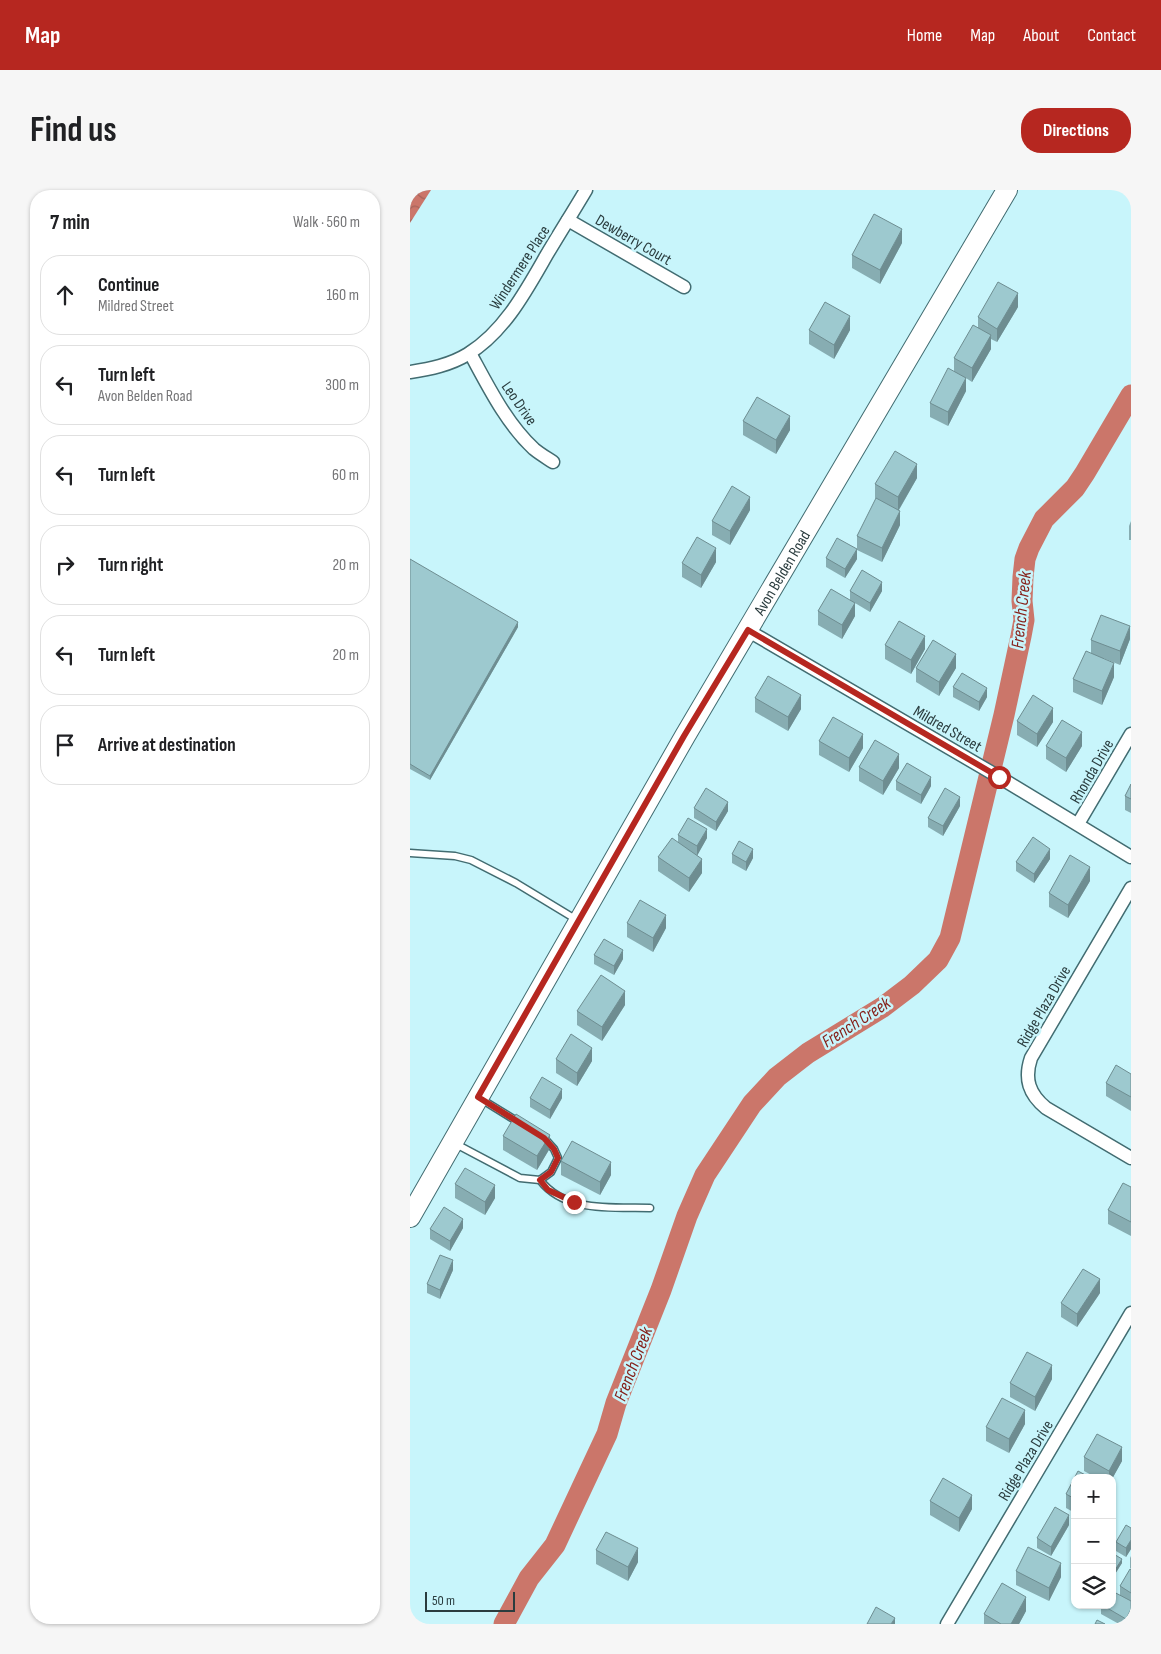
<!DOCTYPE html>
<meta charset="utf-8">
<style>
body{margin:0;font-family:"Sofia Sans Condensed",sans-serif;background:#f6f6f6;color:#202124}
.controls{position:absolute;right:15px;bottom:15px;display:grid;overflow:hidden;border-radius:10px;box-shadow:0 1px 4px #0004}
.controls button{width:45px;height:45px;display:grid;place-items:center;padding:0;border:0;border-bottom:1px solid #e0e0e0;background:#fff;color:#202124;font:25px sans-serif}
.scale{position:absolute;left:15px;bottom:12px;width:90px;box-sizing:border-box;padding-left:5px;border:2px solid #2a3c3e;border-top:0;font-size:14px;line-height:18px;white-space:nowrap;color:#2a3c3e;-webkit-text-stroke:4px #c8f5fb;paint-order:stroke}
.stop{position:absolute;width:15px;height:15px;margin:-11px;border:4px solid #b62720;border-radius:50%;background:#fff}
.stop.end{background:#b62720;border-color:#fff;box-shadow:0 1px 5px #0008}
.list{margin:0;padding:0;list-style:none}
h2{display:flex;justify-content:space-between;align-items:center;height:65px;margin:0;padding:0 20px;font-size:21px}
h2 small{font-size:16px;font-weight:400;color:#757577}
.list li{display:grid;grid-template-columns:32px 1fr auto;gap:15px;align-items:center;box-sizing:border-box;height:80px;margin:0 10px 10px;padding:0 10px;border:1px solid #e0e0e0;border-radius:20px}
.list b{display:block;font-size:19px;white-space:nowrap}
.list p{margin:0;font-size:16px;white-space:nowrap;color:#757577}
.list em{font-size:16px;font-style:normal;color:#757577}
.icon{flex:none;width:28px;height:28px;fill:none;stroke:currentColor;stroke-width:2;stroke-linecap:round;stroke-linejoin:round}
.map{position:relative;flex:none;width:721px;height:1434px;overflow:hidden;border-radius:20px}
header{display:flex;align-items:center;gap:30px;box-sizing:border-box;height:70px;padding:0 25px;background:#b62720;color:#fff}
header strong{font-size:24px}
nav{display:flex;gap:28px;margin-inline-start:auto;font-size:18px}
.intro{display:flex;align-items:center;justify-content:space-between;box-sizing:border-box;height:120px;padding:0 30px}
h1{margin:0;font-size:35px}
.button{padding:12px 22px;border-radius:20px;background:#b62720;color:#fff;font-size:18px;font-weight:700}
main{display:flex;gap:30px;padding:0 30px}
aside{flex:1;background:#fff;border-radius:20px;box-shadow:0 1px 4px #0004}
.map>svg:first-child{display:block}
.water{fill:url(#water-waves)}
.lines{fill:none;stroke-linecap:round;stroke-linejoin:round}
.river{stroke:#cb766a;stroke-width:21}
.lane-casing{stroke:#426c71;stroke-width:9}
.street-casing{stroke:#426c71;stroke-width:15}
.primary-casing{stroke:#426c71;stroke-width:22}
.lane{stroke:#fff;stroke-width:6}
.street{stroke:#fff;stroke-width:12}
.primary{stroke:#fff;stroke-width:20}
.wall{fill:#87adb2}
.shaded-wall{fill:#6e8d91}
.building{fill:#9dc9cf;stroke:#6e8d91}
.route{stroke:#b62720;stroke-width:6}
.labels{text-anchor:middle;stroke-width:5;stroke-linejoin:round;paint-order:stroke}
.street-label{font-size:16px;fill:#2a3c3e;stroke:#c8f5fb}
.water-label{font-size:18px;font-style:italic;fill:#851e17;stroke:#c8f5fb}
</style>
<header>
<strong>Map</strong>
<nav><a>Home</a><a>Map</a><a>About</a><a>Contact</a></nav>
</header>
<div class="intro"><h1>Find us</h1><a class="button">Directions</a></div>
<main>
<aside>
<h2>7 min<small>Walk · 560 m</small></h2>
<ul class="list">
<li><svg class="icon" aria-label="ahead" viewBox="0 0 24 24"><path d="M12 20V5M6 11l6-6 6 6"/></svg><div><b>Continue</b><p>Mildred Street</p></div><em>160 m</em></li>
<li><svg class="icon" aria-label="left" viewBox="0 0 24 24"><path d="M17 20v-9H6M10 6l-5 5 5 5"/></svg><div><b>Turn left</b><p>Avon Belden Road</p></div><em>300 m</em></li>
<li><svg class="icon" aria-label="left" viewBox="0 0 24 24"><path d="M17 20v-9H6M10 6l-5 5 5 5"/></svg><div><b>Turn left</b></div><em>60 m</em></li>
<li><svg class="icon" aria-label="right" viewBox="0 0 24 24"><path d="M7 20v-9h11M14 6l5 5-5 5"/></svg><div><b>Turn right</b></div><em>20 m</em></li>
<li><svg class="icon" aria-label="left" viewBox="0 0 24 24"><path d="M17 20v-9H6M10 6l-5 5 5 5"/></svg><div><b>Turn left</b></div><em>20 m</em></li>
<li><svg class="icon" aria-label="arrive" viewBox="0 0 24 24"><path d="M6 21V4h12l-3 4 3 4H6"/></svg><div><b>Arrive at destination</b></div></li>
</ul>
</aside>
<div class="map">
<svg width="721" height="1434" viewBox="0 0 721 1434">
<defs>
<pattern id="water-waves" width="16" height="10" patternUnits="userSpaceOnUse" patternTransform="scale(1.25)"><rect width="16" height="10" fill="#cb766a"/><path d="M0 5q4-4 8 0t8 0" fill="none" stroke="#a56259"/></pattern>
</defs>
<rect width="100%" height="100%" fill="#c8f5fb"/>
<!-- water -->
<path class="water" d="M0,0H21L0,33Z"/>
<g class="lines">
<!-- river -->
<path class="river" d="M94,1434L119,1388L145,1355L197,1244L206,1213L251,1100L277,1026L295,985L342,914L367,887L398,863L473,817L502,795L528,770L540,748L594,525L611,446L614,430L612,411L613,387L615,369L619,358L634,329L665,298L675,283L721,205"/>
<defs>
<g id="lane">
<path d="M0,663L45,666L61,670L106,693L167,730"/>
<path d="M71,909L110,933"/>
<path d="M44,953L110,988L130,990L141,982L148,968L144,959L135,949"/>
<path d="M130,990C155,1023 203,1017 240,1018"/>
</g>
<g id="street">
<path d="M158,30L274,97"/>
<path d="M60,163C78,196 96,233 124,259C130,264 137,268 143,272"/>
<path d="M0,182C20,179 40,175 58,164C94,142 116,101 136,66C149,44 163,22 176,0"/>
<path d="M337,440L589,587L721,667"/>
<path d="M668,634L721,544"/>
<path d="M721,698L621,868C614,889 619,904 636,918L721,968"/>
<path d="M537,1434L721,1123"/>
</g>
<g id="primary">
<path id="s1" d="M0,1027L275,546L597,0"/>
</g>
</defs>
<!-- lane casing -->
<use href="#lane" class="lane-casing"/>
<!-- street casing -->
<use href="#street" class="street-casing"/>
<!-- primary casing -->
<use href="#primary" class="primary-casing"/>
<!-- lane -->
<use href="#lane" class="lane"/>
<!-- street -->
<use href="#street" class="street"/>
<!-- primary -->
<use href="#primary" class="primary"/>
</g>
<!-- wall -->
<g class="wall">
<path d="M492,53L470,94L442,78V65Z"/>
<path d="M608,117L587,152L581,149V159L562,192L556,188V201L538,236L520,227V213L544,181V168L568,137V127Z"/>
<path d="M399,140H440L424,169L399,154Z"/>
<path d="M333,231L380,240L366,264L333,245Z"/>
<path d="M507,288L489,320L490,335L472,372L447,360V346L468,310L465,308V294Z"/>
<path d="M340,320L320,355L302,345V331Z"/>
<path d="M721,331V350H719V336Z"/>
<path d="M416,368L447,369L435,388L416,377Z"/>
<path d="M0,369L108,437L20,590L0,579Z"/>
<path d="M306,372L291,398L272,387V373Z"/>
<path d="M440,401H472L460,422L445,413V426L432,449L408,435V421L440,410Z"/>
<path d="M720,449L710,475L693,468L704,487L692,515L663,502V489L681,463V450Z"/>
<path d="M475,455L515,459L501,484L475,469Z"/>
<path d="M506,478H546L529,506L506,492Z"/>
<path d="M543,497L577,507L569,521L543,507Z"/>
<path d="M345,508L391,519L378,541L345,522Z"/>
<path d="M607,531L643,532L627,557L607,545Z"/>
<path d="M409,551L453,558L439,582L409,565Z"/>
<path d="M636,556H672L656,582L636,569Z"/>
<path d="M449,577L489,578L473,605L449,591Z"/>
<path d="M486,591L521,596L511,614L486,600Z"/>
<path d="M721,594V623L715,620V606Z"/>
<path d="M550,616L533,646L518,637V628Z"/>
<path d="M284,618L318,621L306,641L284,628Z"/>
<path d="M268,645L297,648L287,665L292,683L279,702L248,681V667L268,652Z"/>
<path d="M322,664L343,668L336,681L322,673Z"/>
<path d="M640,669L624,693L606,681V672Z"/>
<path d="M680,691L658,728L639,717V703Z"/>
<path d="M217,733L256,738L243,762L217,747Z"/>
<path d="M184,765L213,769L204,785L184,774Z"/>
<path d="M215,815L192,851L167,835V821Z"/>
<path d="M146,869L182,871L167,896L146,883Z"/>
<path d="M721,884V921L696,906V893Z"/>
<path d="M120,908H152L140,929L120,917Z"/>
<path d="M93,946L140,958L127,980L93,960Z"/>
<path d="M151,971L201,985L190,1005L151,985Z"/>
<path d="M45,994L85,1008L75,1025L45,1008Z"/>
<path d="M721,997V1046L698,1034V1020Z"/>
<path d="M53,1038L40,1061L20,1049V1039Z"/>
<path d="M43,1080L30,1109L17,1103V1094Z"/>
<path d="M690,1103L667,1137L651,1127V1113Z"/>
<path d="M642,1189L625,1221L600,1207V1193Z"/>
<path d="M615,1234L599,1263L576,1251V1237Z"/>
<path d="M674,1267L712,1271L702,1289V1288H687L674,1281Z"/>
<path d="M665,1288V1323L656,1318V1304Z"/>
<path d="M520,1311L562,1319L549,1342L520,1325Z"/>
<path d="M659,1335L641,1366L627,1358V1348Z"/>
<path d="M721,1338V1359L716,1367L706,1361V1352Z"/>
<path d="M186,1360L228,1372L218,1391L186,1374Z"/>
<path d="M702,1363L712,1373L705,1384L702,1383Z"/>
<path d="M721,1366V1379L720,1378V1368Z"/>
<path d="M721,1380V1428L718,1434H709L691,1424V1415L710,1405V1396Z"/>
<path d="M606,1381L651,1387L639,1411L606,1395Z"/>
<path d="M616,1421L609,1434H574V1424Z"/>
</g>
<!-- shaded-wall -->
<g class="shaded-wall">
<path d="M492,39V53L470,94V80Z"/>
<path d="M608,103V117L587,152V139Z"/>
<path d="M440,126V140L424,169V155Z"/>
<path d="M581,145V159L562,192V178Z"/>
<path d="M556,188V201L538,236V222Z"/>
<path d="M380,226V240L366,264V250Z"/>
<path d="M507,274V288L488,321V307Z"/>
<path d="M340,307V320L320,355V341Z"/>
<path d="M490,321V335L472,372V358Z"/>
<path d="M306,358V372L291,398V385Z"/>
<path d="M447,359V369L435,388V379Z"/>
<path d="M472,392V401L460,422V413Z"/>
<path d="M445,413V426L432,449V435Z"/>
<path d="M108,432V437L20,590V586Z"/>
<path d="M720,436V449L710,475V461Z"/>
<path d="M515,446V459L501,484V470Z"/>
<path d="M546,464V478L529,506V492Z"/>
<path d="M704,473V487L692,515V501Z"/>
<path d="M577,498V507L569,521V512Z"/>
<path d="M391,505V519L378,541V527Z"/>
<path d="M643,518V532L627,557V544Z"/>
<path d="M672,542V556L656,582V568Z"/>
<path d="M453,544V558L439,582V568Z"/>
<path d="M489,564V578L473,605V591Z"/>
<path d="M521,587V596L511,614V605Z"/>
<path d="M550,607V616L533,646V636Z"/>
<path d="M318,612V621L306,641V632Z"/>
<path d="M297,639V648L287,666V656Z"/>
<path d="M343,659V668L336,681V672Z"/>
<path d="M640,659V669L624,693V684Z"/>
<path d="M292,669V683L279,702V688Z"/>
<path d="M680,677V691L658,728V715Z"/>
<path d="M256,725V738L243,762V748Z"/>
<path d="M213,760V769L204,785V776Z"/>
<path d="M215,801V815L192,851V837Z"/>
<path d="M182,858V871L167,896V883Z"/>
<path d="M152,899V908L140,929V920Z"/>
<path d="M140,945V958L127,980V966Z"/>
<path d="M201,972V985L190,1005V992Z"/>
<path d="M85,995V1008L75,1025V1012Z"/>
<path d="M53,1029V1038L40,1061V1051Z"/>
<path d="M43,1070V1080L30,1109V1100Z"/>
<path d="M690,1089V1103L667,1137V1124Z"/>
<path d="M642,1175V1189L625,1221V1207Z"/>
<path d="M615,1220V1234L599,1263V1249Z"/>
<path d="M712,1257V1271L702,1289V1288H699V1281Z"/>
<path d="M562,1305V1319L549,1342V1328Z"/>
<path d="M659,1325V1335L641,1366V1357Z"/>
<path d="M721,1350V1359L716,1367V1358Z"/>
<path d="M228,1358V1372L218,1391V1377Z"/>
<path d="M712,1369V1373L705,1384V1380Z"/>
<path d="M651,1373V1387L639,1411V1398Z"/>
<path d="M616,1407V1421L609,1434H601Z"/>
<path d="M721,1419V1428L718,1434H716V1429Z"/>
<path d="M485,1428V1434H481Z"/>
</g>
<!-- building -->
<g class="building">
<path d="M464,24L492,39L470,80L442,65Z"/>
<path d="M588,92L608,103L587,139L568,127Z"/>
<path d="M415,112L440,126L424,155L399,140Z"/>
<path d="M563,135L581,145L562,178L544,168Z"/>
<path d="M538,178L556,188L538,222L520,213Z"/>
<path d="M347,207L380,226L366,250L333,231Z"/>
<path d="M485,261L507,274L488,307L465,294Z"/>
<path d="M322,296L340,307L320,341L302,331Z"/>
<path d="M466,308L490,321L472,358L447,346Z"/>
<path d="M287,347L306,358L291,385L272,373Z"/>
<path d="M427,348L447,359L435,379L416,368Z"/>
<path d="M0,369L108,432L20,586L0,574Z"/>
<path d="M452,380L472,392L460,413L440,401Z"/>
<path d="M421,399L445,413L432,435L408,421Z"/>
<path d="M691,425L720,436L710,461L681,450Z"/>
<path d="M489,431L515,446L501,470L475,455Z"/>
<path d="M523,450L546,464L529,492L506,478Z"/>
<path d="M676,461L704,473L692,501L663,489Z"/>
<path d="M552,483L577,498L569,512L543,497Z"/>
<path d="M358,486L391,505L378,527L345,508Z"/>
<path d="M623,505L643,518L627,544L607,531Z"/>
<path d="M423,527L453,544L439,568L409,551Z"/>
<path d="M652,530L672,542L656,568L636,556Z"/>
<path d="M465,550L489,564L473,591L449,577Z"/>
<path d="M497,573L521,587L511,605L486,591Z"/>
<path d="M721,594V609L715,606Z"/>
<path d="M296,598L318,612L306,632L284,618Z"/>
<path d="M535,598L550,607L533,636L518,628Z"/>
<path d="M278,628L297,639L287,656L268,645Z"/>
<path d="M623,647L640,659L624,684L606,672Z"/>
<path d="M262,648L292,669L279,688L248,667Z"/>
<path d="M329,651L343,659L336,672L322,664Z"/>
<path d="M660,665L680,677L658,715L639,703Z"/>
<path d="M230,710L256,725L243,748L217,733Z"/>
<path d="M194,749L213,760L204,776L184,765Z"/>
<path d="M191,785L215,801L192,837L167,821Z"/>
<path d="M161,844L182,858L167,883L146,869Z"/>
<path d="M706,875L721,884V907L696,893Z"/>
<path d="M132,887L152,899L140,920L120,908Z"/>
<path d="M106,924L140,945L127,966L93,946Z"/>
<path d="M162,951L201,972L190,992L151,971Z"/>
<path d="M55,978L85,995L75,1012L45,994Z"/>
<path d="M713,993L721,997V1032L698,1020Z"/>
<path d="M34,1017L53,1029L40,1051L20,1039Z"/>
<path d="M30,1065L43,1070L30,1100L17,1094Z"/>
<path d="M673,1079L690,1089L667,1124L651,1113Z"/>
<path d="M617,1162L642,1175L625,1207L600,1193Z"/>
<path d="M592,1208L615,1220L599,1249L576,1237Z"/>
<path d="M687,1244L712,1257L699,1281L674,1267Z"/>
<path d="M668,1281L681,1288H665V1309L656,1304Z"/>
<path d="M533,1288L562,1305L549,1328L520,1311Z"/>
<path d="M645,1317L659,1325L641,1357L627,1348Z"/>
<path d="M716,1335L721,1338V1350L716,1358L706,1352Z"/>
<path d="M196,1342L228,1358L218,1377L186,1360Z"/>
<path d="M618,1357L651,1373L639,1398L606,1381Z"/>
<path d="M702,1363L712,1369L705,1380L702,1378Z"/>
<path d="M720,1379L721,1380V1403L710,1396Z"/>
<path d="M592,1393L616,1407L601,1434H591L574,1424Z"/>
<path d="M702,1401L721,1411V1419L716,1429L692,1415H702Z"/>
<path d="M466,1417L485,1428L481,1434H457Z"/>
<path d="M687,1430L695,1434H685Z"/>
</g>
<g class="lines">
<!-- route -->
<path class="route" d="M164,1012L138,1000L130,990L141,982L148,968L144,959L134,948L68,907L274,546L338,440L589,587"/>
</g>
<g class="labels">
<!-- street labels -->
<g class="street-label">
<text transform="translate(224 49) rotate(30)" y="6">Dewberry Court</text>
<text transform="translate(109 77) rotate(-57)" y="6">Windermere Place</text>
<text transform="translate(110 213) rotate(55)" y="6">Leo Drive</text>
<text dy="6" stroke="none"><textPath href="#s1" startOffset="744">Avon Belden Road</textPath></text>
<text transform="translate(538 538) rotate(30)" y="6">Mildred Street</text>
<text transform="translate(681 581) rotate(-60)" y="6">Rhonda Drive</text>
<text transform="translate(633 816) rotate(-60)" y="6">Ridge Plaza Drive</text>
<text transform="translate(615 1270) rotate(-59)" y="6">Ridge Plaza Drive</text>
</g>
<!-- water labels -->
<g class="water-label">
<text transform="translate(611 420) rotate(-84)" y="6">French Creek</text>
<text transform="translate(446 832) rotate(-33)" y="6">French Creek</text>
<text transform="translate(223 1174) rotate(-69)" y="6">French Creek</text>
</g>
</g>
</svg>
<div class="controls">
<button>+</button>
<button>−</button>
<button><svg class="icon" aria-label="layers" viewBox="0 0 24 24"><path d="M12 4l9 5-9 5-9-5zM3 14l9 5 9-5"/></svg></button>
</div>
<div class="scale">50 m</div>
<div class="stop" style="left:589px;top:587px"></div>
<div class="stop end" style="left:164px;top:1012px"></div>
</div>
</main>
